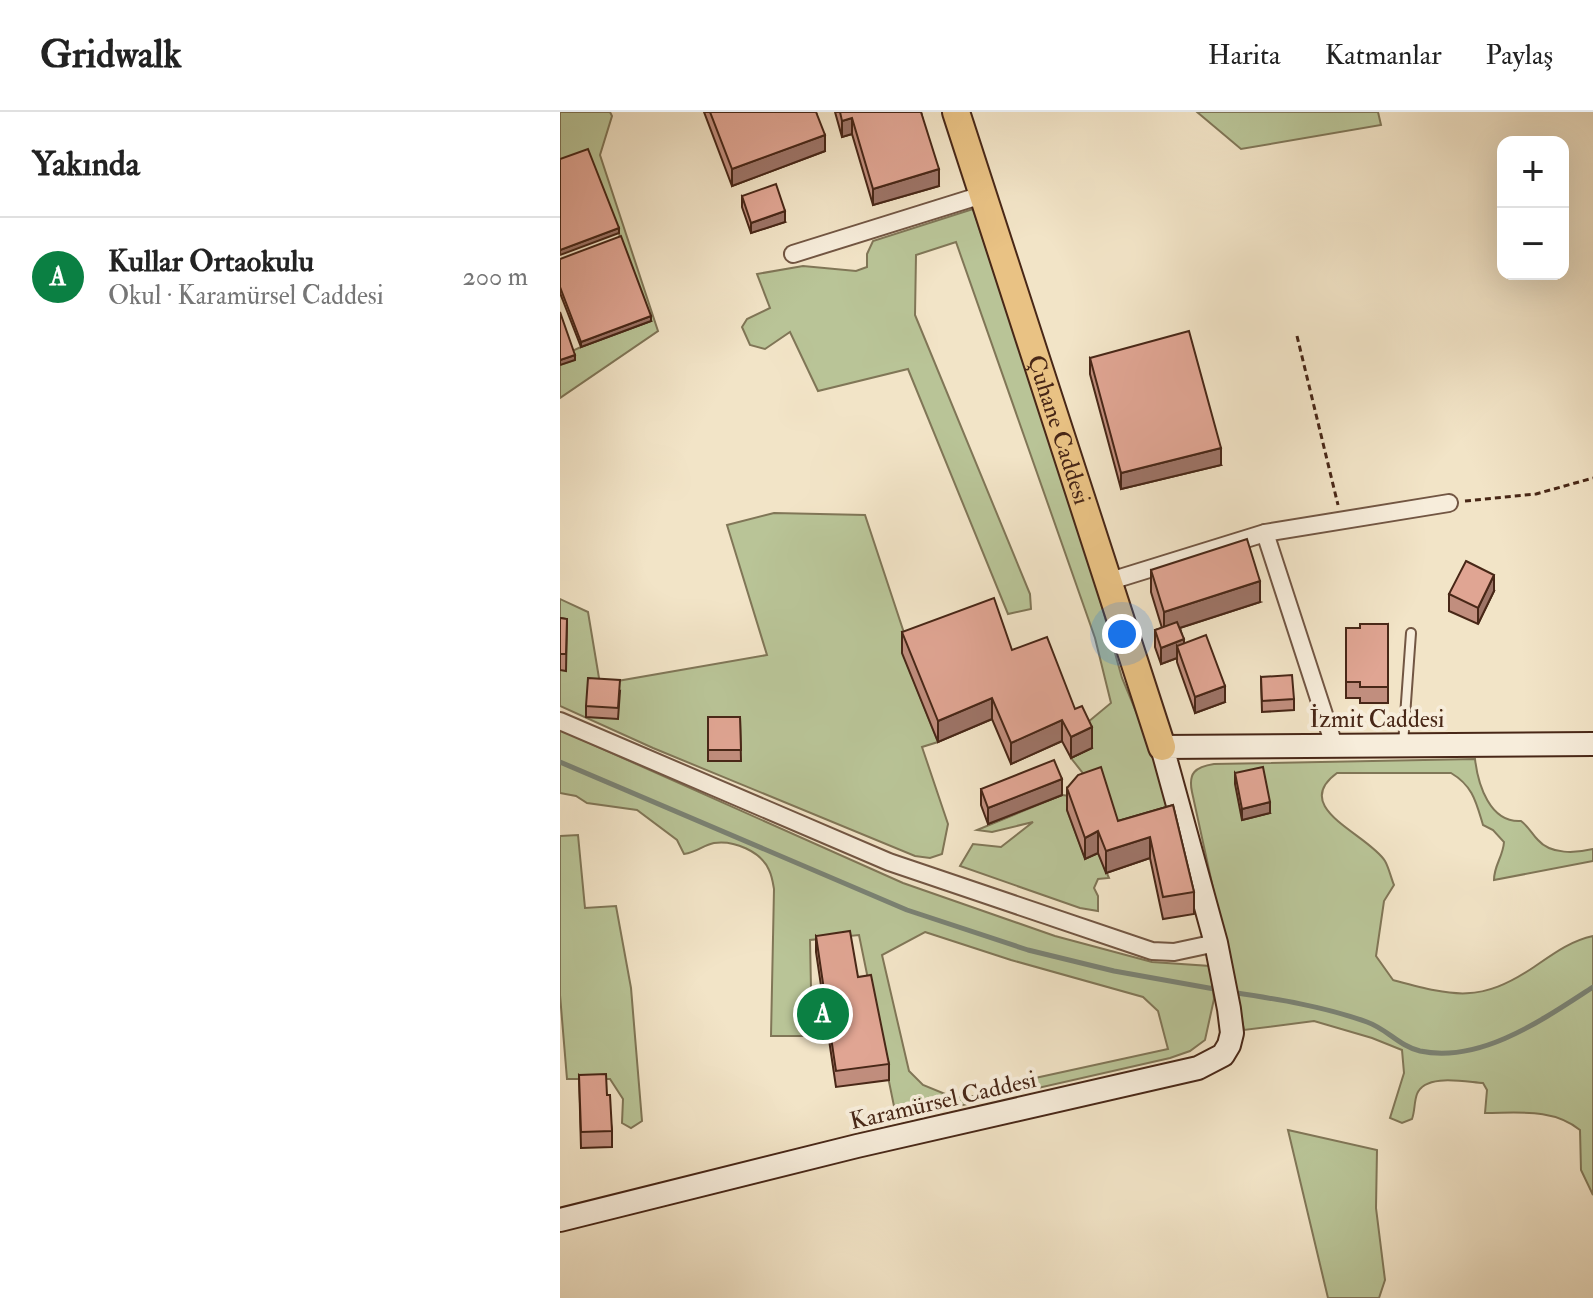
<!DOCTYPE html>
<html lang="tr">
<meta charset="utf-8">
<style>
body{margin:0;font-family:"IM FELL Double Pica",serif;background:#f2f2f2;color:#222}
.controls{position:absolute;right:24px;top:24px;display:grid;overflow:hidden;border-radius:16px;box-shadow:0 8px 32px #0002}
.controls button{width:72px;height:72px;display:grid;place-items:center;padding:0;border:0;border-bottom:2px solid #e0e0e0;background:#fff;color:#222;font:40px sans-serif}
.you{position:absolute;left:562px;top:522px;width:28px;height:28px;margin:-20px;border:6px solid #fff;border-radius:50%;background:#1a73e8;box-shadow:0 0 0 12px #1a73e833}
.badge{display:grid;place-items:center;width:52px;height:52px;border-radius:50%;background:#0b8043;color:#fff;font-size:26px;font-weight:700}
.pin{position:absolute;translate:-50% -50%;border:4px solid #fff;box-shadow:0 2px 8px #0006}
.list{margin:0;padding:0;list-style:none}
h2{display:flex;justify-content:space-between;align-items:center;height:104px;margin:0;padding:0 32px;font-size:34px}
h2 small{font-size:26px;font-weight:400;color:#767676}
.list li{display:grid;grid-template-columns:52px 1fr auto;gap:24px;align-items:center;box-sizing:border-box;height:120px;padding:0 32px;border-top:2px solid #e0e0e0}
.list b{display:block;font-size:30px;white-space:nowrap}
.list p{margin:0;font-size:26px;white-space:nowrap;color:#767676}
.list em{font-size:26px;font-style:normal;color:#767676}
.map{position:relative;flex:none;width:1033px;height:1186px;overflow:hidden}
header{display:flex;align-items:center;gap:48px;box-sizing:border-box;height:112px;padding:0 40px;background:#fff;border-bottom:2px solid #e0e0e0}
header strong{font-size:38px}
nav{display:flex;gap:44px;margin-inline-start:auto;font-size:28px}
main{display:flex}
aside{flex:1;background:#fff}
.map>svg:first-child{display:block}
.green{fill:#b9c497;stroke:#807657;stroke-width:2;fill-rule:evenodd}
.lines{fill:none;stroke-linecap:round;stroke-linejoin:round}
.stream{stroke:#7a8274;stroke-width:5}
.service-casing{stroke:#725643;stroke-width:12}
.minor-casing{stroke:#725643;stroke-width:20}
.secondary-casing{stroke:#482717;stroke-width:26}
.primary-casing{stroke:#482717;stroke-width:30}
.path{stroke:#482717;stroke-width:3;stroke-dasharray:6 4;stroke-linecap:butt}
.service{stroke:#f7eddb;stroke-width:8}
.minor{stroke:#f7eddb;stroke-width:16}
.secondary{stroke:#f7eddb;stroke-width:22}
.primary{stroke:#e9c284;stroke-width:26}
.wall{fill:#c18e7e;stroke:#482717;stroke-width:2}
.shaded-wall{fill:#9d7467;stroke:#482717;stroke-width:2}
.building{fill:#e0a593;stroke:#482717;stroke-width:2}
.labels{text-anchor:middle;stroke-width:8;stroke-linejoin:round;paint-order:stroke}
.street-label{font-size:24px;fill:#482717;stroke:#f7eddb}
</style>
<header>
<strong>Gridwalk</strong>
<nav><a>Harita</a><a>Katmanlar</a><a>Paylaş</a></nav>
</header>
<main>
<aside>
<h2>Yakında<small></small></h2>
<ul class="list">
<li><span class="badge">A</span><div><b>Kullar Ortaokulu</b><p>Okul · Karamürsel Caddesi</p></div><em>200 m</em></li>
</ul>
</aside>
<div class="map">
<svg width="1033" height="1186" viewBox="0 0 1033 1186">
<rect width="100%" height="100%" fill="#f2e4c7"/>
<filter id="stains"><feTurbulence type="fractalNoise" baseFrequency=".0025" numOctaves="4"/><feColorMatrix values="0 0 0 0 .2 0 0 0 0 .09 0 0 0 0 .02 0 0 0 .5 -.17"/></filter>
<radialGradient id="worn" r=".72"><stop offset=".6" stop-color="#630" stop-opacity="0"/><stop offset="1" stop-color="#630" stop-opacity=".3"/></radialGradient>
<!-- green -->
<g class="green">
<path d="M0,0H50L52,4L40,43L98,219L0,286V253L14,248L12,239L21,235L61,130L59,121L0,53Z"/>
<path d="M637,0H818L821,13L681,37Z"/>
<path d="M413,97L528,445L562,566L577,602L584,612L613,715L558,731L536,678L511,646L531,636L522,615L551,591L535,526L396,130L356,143L355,203L470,482L471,497L448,502L348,257L258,279L230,220L205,237L190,233L182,215L187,207L210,196L197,162L243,154L296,159L307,155V142L313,129Z"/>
<path d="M214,401L305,403L350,539L343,542L378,630L362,635L388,712L382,742L370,746L355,744L93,636L0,594V487L28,500L40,572L207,543L167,413Z"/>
<path d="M0,618L343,771L495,824L592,850L650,854L654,887L645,928L630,939L610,946L306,1015L293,1010L335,999L299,823L250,828L252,924H211L214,777C213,771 212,764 209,758C201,739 173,728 154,731C143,733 138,740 124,742L117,728L77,698L27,691L16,684L0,681ZM365,820L451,848L583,885L598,899L608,937L466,968L407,986L390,984L363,973L349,959L322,843Z"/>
<path d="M915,647C918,673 930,711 961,709C969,715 972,722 978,728C991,743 1016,741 1033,737V749L934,768C934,753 943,745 944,730L933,718L923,713C916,690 913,674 891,661H777C729,696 808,722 825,749C829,756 831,766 834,773L824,789L816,844L833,868C893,884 919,892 974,855C993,842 1010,829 1033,824V1083L1021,1058L1020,1018C993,996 959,1001 925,1001L927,978L923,971C906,970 865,961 857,982C854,990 855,999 852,1007L842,1011L830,1006L844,961L842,938L812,926L754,909L684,918L632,680C628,661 635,655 654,652Z"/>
<path d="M502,683L518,685L507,698L525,746L538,741L549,766L538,767L534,776L538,784V799L520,796L400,754L413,732L441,735L473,710L432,720L417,718Z"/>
<path d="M18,723L25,796L56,794L71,876L82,1009L71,1016L62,1011L63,987L50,967H7L0,883V724Z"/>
<path d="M728,1018L817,1038L816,1096L825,1168L819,1186H768Z"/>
</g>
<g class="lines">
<!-- stream -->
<g class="stream">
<path d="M0,650L347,798L468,838L554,859L660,878"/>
<path d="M670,880C716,887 763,894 807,910C827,917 839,934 860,939C921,952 985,906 1033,875"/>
</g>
<defs>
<path id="service" d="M843,632L851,521"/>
<g id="minor">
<path d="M233,142L422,83"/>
<path d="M705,421L774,633"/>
<path d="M547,470L705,421L889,391"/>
<path d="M0,609L329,750L592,839L614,840L656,831"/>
</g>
<path id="secondary" d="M0,1108L297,1034L638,956L663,943L669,933L672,921L669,897L656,831L602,635L1033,632"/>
<g id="primary">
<path id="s1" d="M396,0L602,635"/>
</g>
</defs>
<!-- service casing -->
<use href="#service" class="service-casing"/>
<!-- minor casing -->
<use href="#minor" class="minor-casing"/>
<!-- secondary casing -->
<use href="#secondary" class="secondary-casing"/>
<!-- primary casing -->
<use href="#primary" class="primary-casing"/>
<!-- path -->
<g class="path">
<path d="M737,224L778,393"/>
<path d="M905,389L976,382L1033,366"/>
</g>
<!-- service -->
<use href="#service" class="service"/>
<!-- minor -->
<use href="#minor" class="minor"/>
<!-- secondary -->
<use href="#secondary" class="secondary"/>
<!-- primary -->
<use href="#primary" class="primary"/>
</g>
<!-- wall -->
<g class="wall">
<path d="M144,0H256L265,39L172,74Z"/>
<path d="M275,0H361L379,74L313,93L292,22L282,25Z"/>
<path d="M182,84L225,110L191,121L182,95Z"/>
<path d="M0,147L91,209L21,235L0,181Z"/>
<path d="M530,246L661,353L561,377L530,262Z"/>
<path d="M591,458L700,490L620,516L624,531L665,590L635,601L617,550V546L601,552L595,535V518L602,516L591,480Z"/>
<path d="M934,479L918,512L889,499V482Z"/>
<path d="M0,506L7,507L6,559L0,558Z"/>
<path d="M828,512V591H800V586H786V516H800Z"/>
<path d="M342,520L452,538L532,636L511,646L502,629L451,652L432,607L378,630L342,541Z"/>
<path d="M701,565L734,587V598L702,600Z"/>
<path d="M60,579L58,607L26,605V594Z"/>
<path d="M148,605H180L181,649H148Z"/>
<path d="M675,661L710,701L682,708L675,672Z"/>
<path d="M507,676L558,709L613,693L634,780V802L603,807L590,746L546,761L538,741L525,747L507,698Z"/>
<path d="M421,677L502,683L428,712L421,693Z"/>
<path d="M256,824L298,865L329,952V968L276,975L256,840Z"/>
<path d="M19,963L47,983L52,1019V1035L21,1036Z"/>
</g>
<!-- shaded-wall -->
<g class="shaded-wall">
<path d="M292,6V22L282,25V9Z"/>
<path d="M265,23V39L172,74V57Z"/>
<path d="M379,57V74L313,93V77Z"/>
<path d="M225,99V110L191,121V111Z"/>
<path d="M59,116V121L0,143V138Z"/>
<path d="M91,204V209L21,235V230Z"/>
<path d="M15,243V248L0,253V248Z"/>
<path d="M661,336V353L561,377V361Z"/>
<path d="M934,463V479L918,512V496Z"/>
<path d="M700,469V490L604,521V500Z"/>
<path d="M624,527V543L617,534V546L601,552V536Z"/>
<path d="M665,574V590L635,601V585Z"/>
<path d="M432,586V607L378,630V609Z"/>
<path d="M502,608V629L451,652V631Z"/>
<path d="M532,615V636L511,646V625Z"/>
<path d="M502,667V683L428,712V696Z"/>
<path d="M710,690V701L682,708V697Z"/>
<path d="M538,719V741L525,747V726Z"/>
<path d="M590,725V746L546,761V739Z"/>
</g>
<!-- building -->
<g class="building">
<path d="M150,0H256L265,23L172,57Z"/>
<path d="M280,0H361L379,57L313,77L292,6L282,9Z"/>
<path d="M28,37L59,116L0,138V47Z"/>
<path d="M216,72L225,99L191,111L182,84Z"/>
<path d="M61,124L91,204L21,230L0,175V147Z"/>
<path d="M0,200L15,243L0,248Z"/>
<path d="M629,219L661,336L561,361L530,246Z"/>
<path d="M687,427L700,469L604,500L591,458Z"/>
<path d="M906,449L934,463L918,496L889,482Z"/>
<path d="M434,486L452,538L487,525L515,597L522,594L532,615L511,625L502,608L451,631L432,586L378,609L342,520Z"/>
<path d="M0,506L7,507L6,542H0Z"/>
<path d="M617,510L624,527L601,536L595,518Z"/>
<path d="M800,512H828V575H800V570H786V516H800Z"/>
<path d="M646,523L665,574L635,585L617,534Z"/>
<path d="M732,563L734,587L702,589L701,565Z"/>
<path d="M28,566L60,568L58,596L26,594Z"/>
<path d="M148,605H180L181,638H148Z"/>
<path d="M494,648L502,667L428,696L421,677Z"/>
<path d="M541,655L558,709L613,693L634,780L603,785L590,725L546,739L538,719L525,726L507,676L518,663Z"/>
<path d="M703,655L710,690L682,697L675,661Z"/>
<path d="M290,819L298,865L311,863L329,952L276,959L256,824Z"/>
<path d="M46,962L47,983H50L52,1019L21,1020L19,963Z"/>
</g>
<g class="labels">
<!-- street labels -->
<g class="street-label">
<text dy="8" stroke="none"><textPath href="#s1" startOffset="334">Çuhane Caddesi</textPath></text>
<text x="817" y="615">İzmit Caddesi</text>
<text transform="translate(383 988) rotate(-13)" y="8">Karamürsel Caddesi</text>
</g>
</g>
<rect width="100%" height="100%" filter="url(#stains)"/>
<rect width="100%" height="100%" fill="url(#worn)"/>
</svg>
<div class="controls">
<button>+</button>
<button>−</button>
</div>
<div class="you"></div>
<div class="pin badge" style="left:263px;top:902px">A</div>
</div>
</main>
